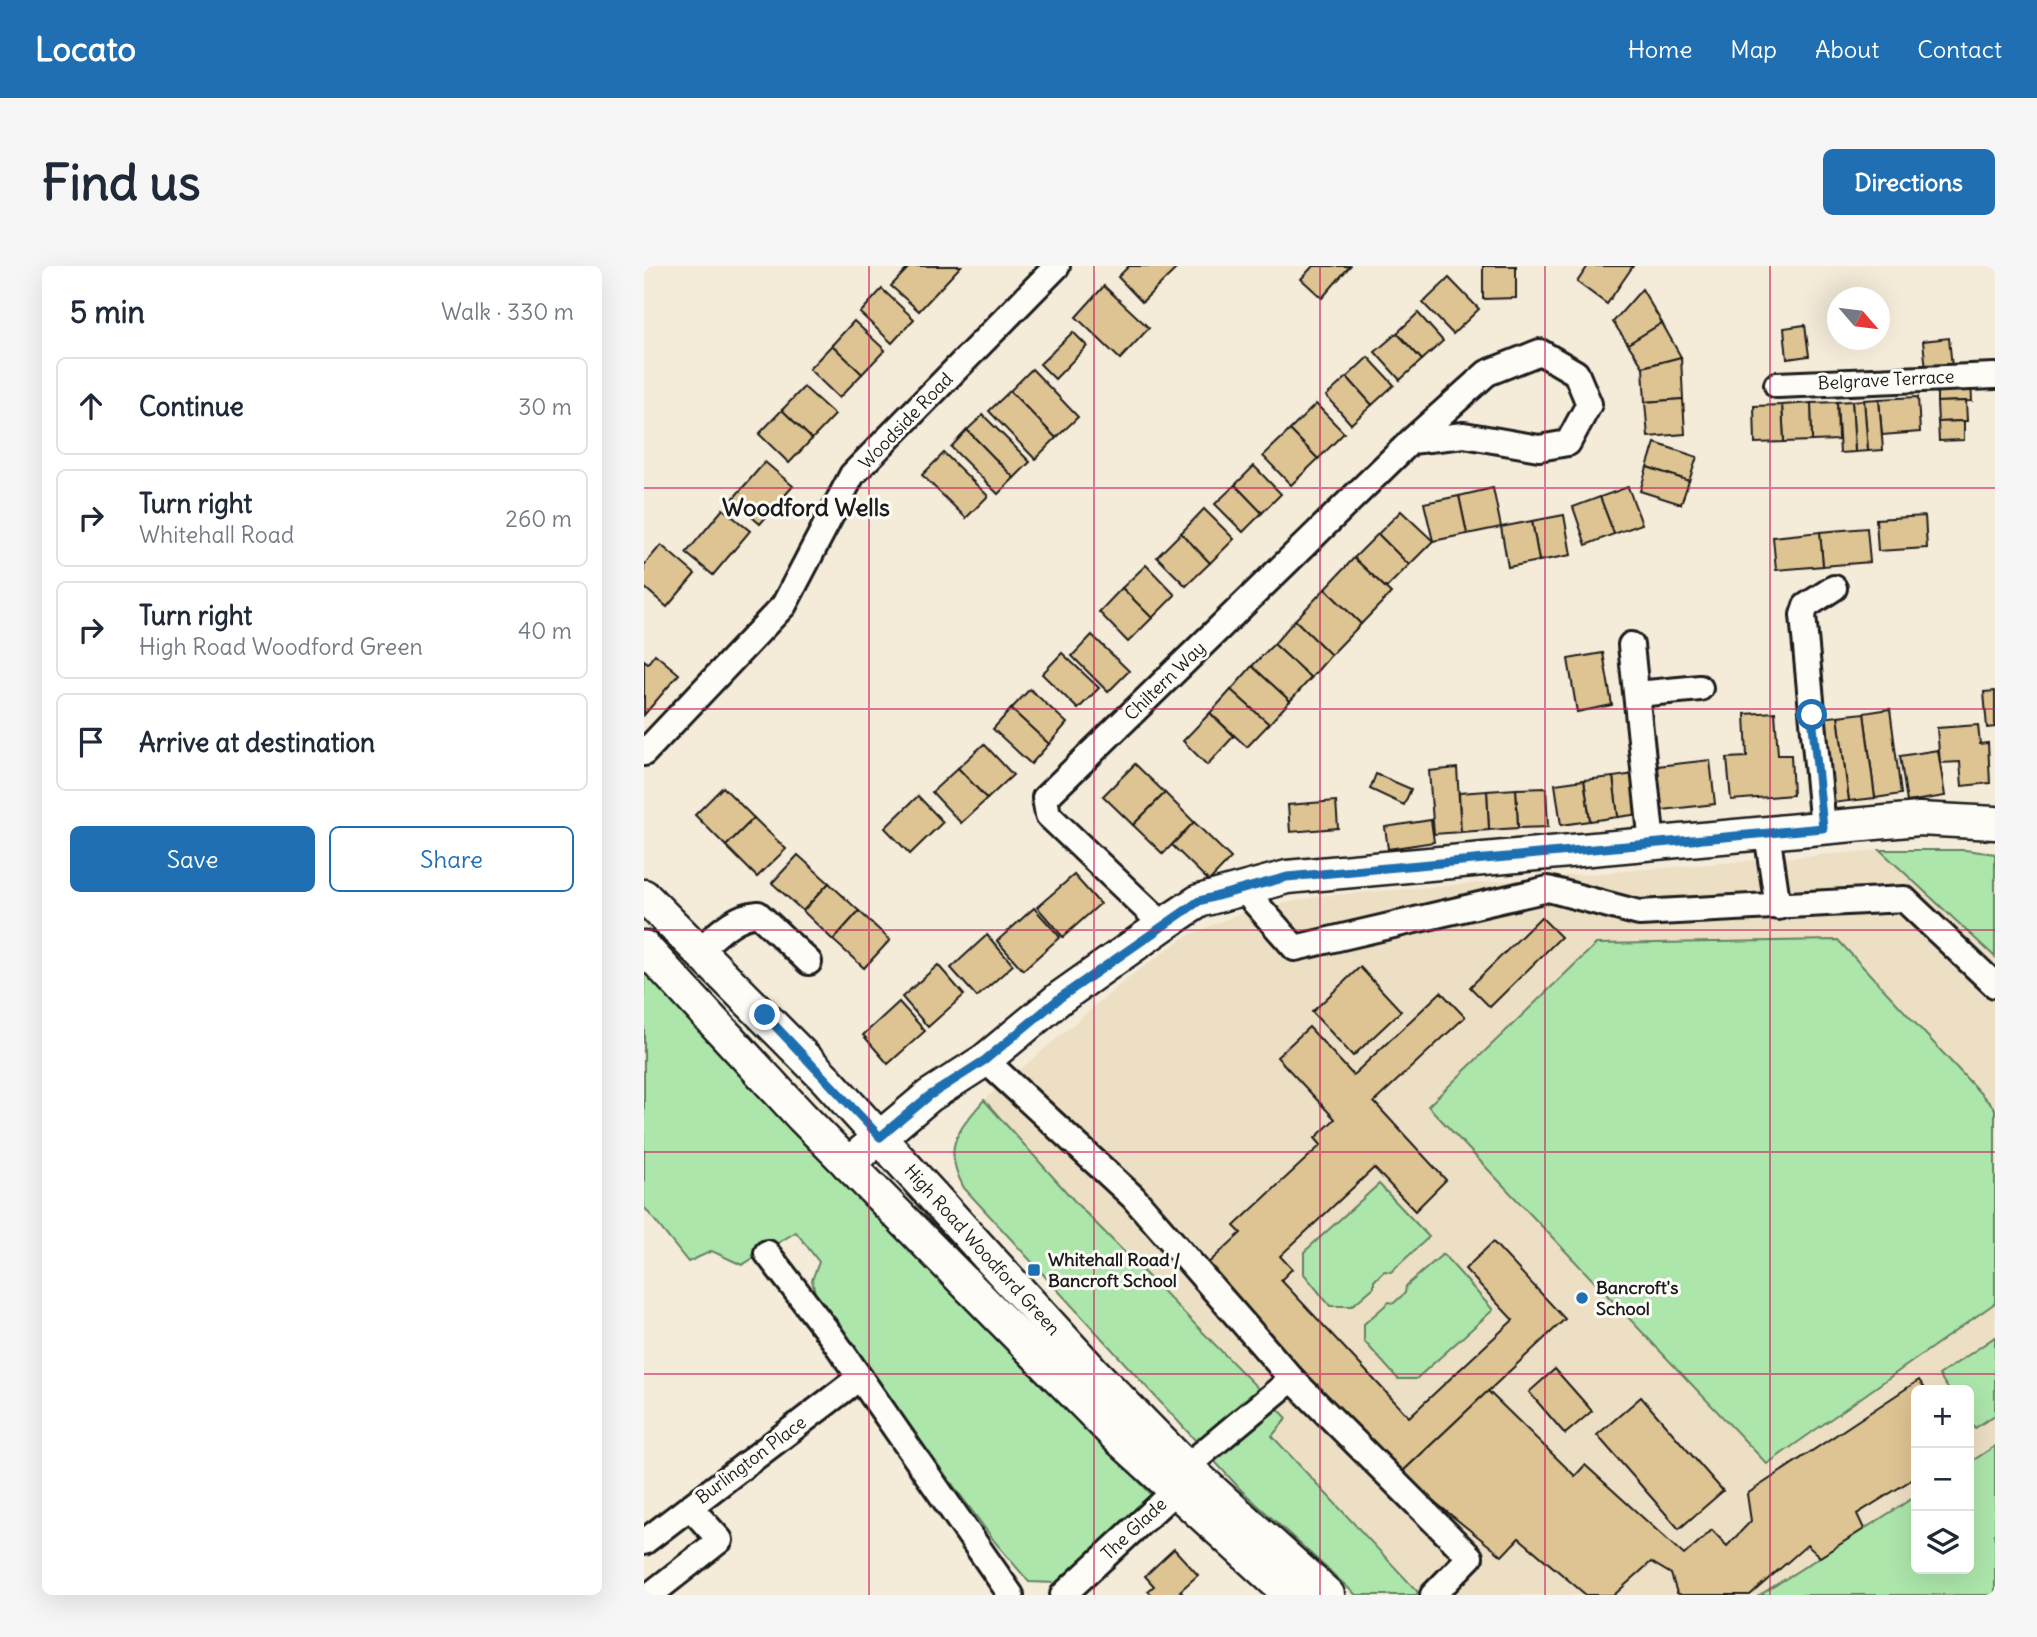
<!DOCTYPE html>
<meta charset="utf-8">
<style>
body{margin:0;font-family:Delius,sans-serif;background:#f6f6f7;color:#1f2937}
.controls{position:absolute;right:21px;bottom:21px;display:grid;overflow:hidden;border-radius:10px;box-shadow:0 7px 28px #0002}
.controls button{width:63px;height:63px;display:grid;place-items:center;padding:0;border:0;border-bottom:2px solid #e0e1e3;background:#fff;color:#1f2937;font:35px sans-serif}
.compass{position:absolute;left:1183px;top:21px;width:63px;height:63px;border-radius:50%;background:#fff;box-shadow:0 7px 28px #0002;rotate:118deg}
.stop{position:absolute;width:21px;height:21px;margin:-16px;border:5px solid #1f6fb2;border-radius:50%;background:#fff}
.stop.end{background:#1f6fb2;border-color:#fff;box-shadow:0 2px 7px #0008}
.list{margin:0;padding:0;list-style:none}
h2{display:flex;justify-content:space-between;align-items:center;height:91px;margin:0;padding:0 28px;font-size:30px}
h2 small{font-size:23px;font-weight:400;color:#747a83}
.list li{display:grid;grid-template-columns:46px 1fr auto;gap:21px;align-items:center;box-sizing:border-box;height:98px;margin:0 14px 14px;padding:0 14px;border:2px solid #e0e1e3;border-radius:10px}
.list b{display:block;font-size:26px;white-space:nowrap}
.list p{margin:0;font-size:23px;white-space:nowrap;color:#747a83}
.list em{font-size:23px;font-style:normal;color:#747a83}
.actions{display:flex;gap:14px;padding:21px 28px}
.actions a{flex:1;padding:16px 0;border:2px solid #1f6fb2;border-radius:10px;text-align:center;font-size:24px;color:#1f6fb2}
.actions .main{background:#1f6fb2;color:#fff}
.icon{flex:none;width:38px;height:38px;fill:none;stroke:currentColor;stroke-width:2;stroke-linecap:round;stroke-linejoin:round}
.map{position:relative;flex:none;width:1351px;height:1329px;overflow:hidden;border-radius:10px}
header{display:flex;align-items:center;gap:42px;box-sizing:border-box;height:98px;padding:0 35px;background:#1f6fb2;color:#fff}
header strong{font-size:33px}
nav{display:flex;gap:38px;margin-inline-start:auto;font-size:24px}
.intro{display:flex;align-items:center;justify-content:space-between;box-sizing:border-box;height:168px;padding:0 42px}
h1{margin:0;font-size:49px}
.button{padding:18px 32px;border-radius:10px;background:#1f6fb2;color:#fff;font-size:24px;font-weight:700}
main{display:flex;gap:42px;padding:0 42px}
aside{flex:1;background:#fff;border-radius:10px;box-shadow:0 7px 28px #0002}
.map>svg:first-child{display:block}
.built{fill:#eddfc4}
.green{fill:#ace6ab;stroke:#648164;stroke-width:2}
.building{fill:#dec493;stroke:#1c1c1c;stroke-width:2}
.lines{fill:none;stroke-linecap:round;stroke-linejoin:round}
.minor-casing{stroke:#1c1c1c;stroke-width:30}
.major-casing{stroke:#1c1c1c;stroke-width:37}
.minor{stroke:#fdfcf7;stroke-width:24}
.major{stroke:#fdfcf7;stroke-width:32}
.route{stroke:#1f6fb2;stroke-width:9}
.grid{fill:none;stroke:#c2185b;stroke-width:2;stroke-opacity:0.55}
.poi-dot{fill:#1f6fb2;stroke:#fdfcf7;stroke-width:2.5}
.labels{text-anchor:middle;stroke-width:6;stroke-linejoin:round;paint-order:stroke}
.street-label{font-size:18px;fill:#1c1c1c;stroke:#fdfcf7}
.poi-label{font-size:18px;font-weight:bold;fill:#1c1c1c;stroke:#fdfcf7;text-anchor:start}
.district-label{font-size:24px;font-weight:bold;fill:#1c1c1c;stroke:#fdfcf7}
</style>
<header>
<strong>Locato</strong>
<nav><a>Home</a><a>Map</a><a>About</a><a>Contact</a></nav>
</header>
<div class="intro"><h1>Find us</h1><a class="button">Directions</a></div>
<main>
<aside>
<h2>5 min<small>Walk · 330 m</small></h2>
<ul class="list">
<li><svg class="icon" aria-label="ahead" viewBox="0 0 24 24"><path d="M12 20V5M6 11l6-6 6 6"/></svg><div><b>Continue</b></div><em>30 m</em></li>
<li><svg class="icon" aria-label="right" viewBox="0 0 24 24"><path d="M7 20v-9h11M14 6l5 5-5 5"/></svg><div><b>Turn right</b><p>Whitehall Road</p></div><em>260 m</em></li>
<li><svg class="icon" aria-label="right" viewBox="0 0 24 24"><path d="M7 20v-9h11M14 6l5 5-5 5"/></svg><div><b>Turn right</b><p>High Road Woodford Green</p></div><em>40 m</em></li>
<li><svg class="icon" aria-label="arrive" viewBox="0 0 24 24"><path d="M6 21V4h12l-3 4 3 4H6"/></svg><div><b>Arrive at destination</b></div></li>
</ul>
<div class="actions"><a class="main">Save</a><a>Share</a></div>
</aside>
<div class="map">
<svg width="1351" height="1329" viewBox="0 0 1351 1329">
<rect width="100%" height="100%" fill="#f4ebd9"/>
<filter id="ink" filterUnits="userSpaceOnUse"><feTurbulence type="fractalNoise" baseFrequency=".0143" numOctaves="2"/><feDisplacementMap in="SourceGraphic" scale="14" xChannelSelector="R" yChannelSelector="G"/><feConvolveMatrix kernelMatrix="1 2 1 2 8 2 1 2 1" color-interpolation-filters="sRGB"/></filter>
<g filter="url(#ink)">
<!-- built -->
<path class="built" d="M1236,584L1351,691V1180L1325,1197V1124H1272V1230L1116,1329H779L628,1170L643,1153L434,939L340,834L485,711L541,671L601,645L677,630Z"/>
<!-- green -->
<g class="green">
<path d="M1236,584H1321L1351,588V691Z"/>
<path d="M1194,674L1351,843V1037L1123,1198L784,840L952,678Z"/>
<path d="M0,701L509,1230L412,1317L385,1316L351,1276L173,1035L168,1014L175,996L152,966L98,999L68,985L44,996L0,941Z"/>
<path d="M340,834L434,939L643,1152L628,1170L774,1326L772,1329H712L597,1224L320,922C298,881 312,867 340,834Z"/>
<path d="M735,918L785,971L747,1006L740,1005L730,1015V1021L708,1040H686L660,1008V986Z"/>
<path d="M799,988L849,1044L772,1113H754L720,1075V1058L745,1036L750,1037L761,1027L762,1020Z"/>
<path d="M1351,1071V1149L1331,1162L1325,1153V1124H1305L1295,1109Z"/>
<path d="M1351,1180V1329H1116L1272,1230V1303H1325V1197Z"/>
</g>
<!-- building -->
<g class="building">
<path d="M266,0H317L275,45L247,20Z"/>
<path d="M485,0H535L498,36L474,11Z"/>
<path d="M669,0H706L678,32L657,13Z"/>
<path d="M839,0H872V32L839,33Z"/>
<path d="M944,0H989L963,38L933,16Z"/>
<path d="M805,12L835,43L809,68L779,37Z"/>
<path d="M460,20L505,62L476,93L432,51Z"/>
<path d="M238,23L270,53L248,77L216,47Z"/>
<path d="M998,23L1018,57L984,78L969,56Z"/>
<path d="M774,47L799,75L778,94L753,67Z"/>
<path d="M210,55L241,84L218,108L188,79Z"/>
<path d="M1018,57L1037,91L999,101L984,78Z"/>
<path d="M1161,59L1165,90L1143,93L1140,62Z"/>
<path d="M429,66L443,80L411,113L396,98Z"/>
<path d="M753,67L778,94L756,114L731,86Z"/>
<path d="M1305,72L1308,101L1282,104L1279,75Z"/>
<path d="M188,79L218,108L195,132L165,103Z"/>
<path d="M724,91L750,119L728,139L703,111Z"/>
<path d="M1037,91L1039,133L1001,136L999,101Z"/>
<path d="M388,103L434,151L412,172L366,125Z"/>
<path d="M703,111L728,139L707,158L682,130Z"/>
<path d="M1293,115H1327L1328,135L1293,136Z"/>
<path d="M160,121L191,149L168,173L138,144Z"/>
<path d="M366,125L412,172L391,193L345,145Z"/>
<path d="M1274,131L1276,166L1238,169L1235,133Z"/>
<path d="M1039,133L1041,168L1004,171L1001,136Z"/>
<path d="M1235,133L1239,184L1224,185L1220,134Z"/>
<path d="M1220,134L1224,185L1211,186L1208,135Z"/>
<path d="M1208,135L1211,186L1196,187L1193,136Z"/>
<path d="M1322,135L1323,155L1294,156L1293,136Z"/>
<path d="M1193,136L1194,174L1168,175L1167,137Z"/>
<path d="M1167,137L1168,175L1140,176L1138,139Z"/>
<path d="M672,138L700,167L674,193L646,164Z"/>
<path d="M1138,139L1140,176L1111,177L1110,140Z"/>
<path d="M138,144L168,173L145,197L115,168Z"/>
<path d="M339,149L386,196L370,212L323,164Z"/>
<path d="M1320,155V174L1295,175L1294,156Z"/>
<path d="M323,164L370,212L354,228L307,181Z"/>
<path d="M646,164L674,193L647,219L619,190Z"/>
<path d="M1011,177L1053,191L1045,215L1003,201Z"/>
<path d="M300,187L344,230L322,252L278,209Z"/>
<path d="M121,196L149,220L116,258L88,234Z"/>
<path d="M610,200L637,228L618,247L591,219Z"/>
<path d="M1003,201L1045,215L1037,238L996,225Z"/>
<path d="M591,219L618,247L599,266L571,238Z"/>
<path d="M984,221L998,258L970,268L956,231Z"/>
<path d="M849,222L857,261L823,268L815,230Z"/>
<path d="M815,230L823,268L789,275L780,237Z"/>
<path d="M956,231L970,268L942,279L929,241Z"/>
<path d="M79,243L106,265L69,309L42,287Z"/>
<path d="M560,243L590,273L566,297L537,267Z"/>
<path d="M757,245L789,275L765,299L734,268Z"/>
<path d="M920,249L927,289L895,295L888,255Z"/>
<path d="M1281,250L1283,282L1234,285L1232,253Z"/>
<path d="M888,255L895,295L864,301L857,261Z"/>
<path d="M1223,262L1226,296L1179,300L1176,266Z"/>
<path d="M1176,266L1179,300L1132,304L1129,271Z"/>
<path d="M537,267L566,297L542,320L513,291Z"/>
<path d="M734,268L765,299L742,322L710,292Z"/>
<path d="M17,279L51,308L23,341L0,321V299Z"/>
<path d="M710,292L747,327L717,358L681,323Z"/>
<path d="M502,299L531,329L508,352L478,322Z"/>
<path d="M478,322L508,352L484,376L455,346Z"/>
<path d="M681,323L717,358L687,389L651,354Z"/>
<path d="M651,354L687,389L667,412L630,378Z"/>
<path d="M448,369L485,405L464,426L428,390Z"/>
<path d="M630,378L667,412L646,435L608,400Z"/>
<path d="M418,387L455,422L434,443L398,408Z"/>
<path d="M959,387L968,439L933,446L924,393Z"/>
<path d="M11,388L35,408L0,449V394L4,397Z"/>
<path d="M608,400L646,435L625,458L587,424Z"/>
<path d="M386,423L423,457L405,478L367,443Z"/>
<path d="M587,424L625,458L603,481L566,447Z"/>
<path d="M1351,425V461L1343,462L1340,426Z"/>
<path d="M367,443L405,478L387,498L349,463Z"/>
<path d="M1246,443L1257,528L1231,532L1220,447Z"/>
<path d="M1131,446L1134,489H1147L1149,529L1087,534L1083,492L1103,491L1101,448Z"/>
<path d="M566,447L590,470L563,499L539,475Z"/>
<path d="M1220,447L1231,532L1205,535L1194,450Z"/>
<path d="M1194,450L1205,535L1180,538L1169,453Z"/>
<path d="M1334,459L1336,478L1344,477L1346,517L1318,520L1316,496L1296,497L1293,462Z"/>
<path d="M340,478L369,509L343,533L314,502Z"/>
<path d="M1294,484L1301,530L1263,536L1256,490Z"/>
<path d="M1066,494L1071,538L1010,545L1005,501Z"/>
<path d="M491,498L521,527L489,559L459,530Z"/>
<path d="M314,502L343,533L317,557L288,526Z"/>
<path d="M813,502L817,566L790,568L785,505Z"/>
<path d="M998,507L1003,547L974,551L969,511Z"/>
<path d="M732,508L767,523L760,539L726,523Z"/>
<path d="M969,511L974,551L946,555L940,514Z"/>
<path d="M940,514L946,555L917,559L911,518Z"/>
<path d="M79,521L110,552L82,580L51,549Z"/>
<path d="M902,522L904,561L874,562L872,523Z"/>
<path d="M872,523L874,562L845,564L843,525Z"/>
<path d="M843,525L845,564L817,566L815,527Z"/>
<path d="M521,527L550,556L519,588L489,559Z"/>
<path d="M274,530L299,556L266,588L241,562Z"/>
<path d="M692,535L694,562L646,566L644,539Z"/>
<path d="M110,552L142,583L113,611L82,580Z"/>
<path d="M787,554L790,576L744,583L741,561Z"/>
<path d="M550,556L587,592L565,615L528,579Z"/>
<path d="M154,589L185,617L159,645L128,617Z"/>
<path d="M430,609L456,638L419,671L393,641Z"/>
<path d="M185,617L215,645L189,674L159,645Z"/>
<path d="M390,642L416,671L379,704L353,675Z"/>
<path d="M215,645L246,674L220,702L189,674Z"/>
<path d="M897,651L917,671L846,741L826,721Z"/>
<path d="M343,669L369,699L333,731L307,702Z"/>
<path d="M294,699L320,729L284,761L258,731Z"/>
<path d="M716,701L757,745L709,790L668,746Z"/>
<path d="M797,726L821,751L730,836L802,914L771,945L730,902L636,990L648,1003L637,1014L765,1151L869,1054L821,1003L849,976L921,1053L756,1208L561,1000L597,967L590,960L677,879L671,872L691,853L633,791L665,761L709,809Z"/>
<path d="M255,736L281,765L244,798L219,769Z"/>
<path d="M911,1103L948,1145L921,1168L885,1126Z"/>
<path d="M1275,1114L1282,1124H1272V1211L1213,1248L1220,1263L1176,1291L1163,1279L1106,1329H1037L1033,1327L1027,1308L1007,1296L970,1329H942L875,1272L858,1290L756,1208L844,1125L931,1210L941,1199L1040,1289L1068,1264L1083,1280L1107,1255L1103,1228Z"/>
<path d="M997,1131L1079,1225L1035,1263L953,1169Z"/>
<path d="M530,1283L554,1309L536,1325L540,1329H508L504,1325L510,1320L501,1310Z"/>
</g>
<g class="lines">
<defs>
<g id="minor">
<path d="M1133,119L1351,110"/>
<path d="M987,379L1008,578"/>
<path d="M993,428L1056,422"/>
<path d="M0,487L140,339L208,209L413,0"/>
<path d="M1179,562L1159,349L1162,340L1190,322"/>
<path d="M1123,567L1134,641"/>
<path d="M598,622L651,682L904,623L995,647L1260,633L1351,719"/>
<path d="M519,659L404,549L401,532L767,175L843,107L896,86L932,107L945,138L924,177L895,182L820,169L767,175"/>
<path d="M54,685C73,669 89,650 114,648L165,696"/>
<path d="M341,794L489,931L648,1113L542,1201"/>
<path d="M123,987L187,1070L367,1329"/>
<path d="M648,1113L826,1291L789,1329"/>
<path d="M0,1276L215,1112"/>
<path d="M6,1329L76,1274L46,1241"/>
<path d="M419,1329L530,1226"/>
</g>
<g id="major">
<path d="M0,630L182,813L451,1108L542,1201L684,1329"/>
<path d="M0,681L158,851L473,1171L646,1329"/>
<path d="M204,898L285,830L341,794L417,731L519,659L555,635L643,611L1275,553L1351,557"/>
</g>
</defs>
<!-- minor casing -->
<use href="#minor" class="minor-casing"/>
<!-- major casing -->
<use href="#major" class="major-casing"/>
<!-- minor -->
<use href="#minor" class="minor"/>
<!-- major -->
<use href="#major" class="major"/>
</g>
</g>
<g class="lines" filter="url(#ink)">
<!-- route -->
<path class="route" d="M121,749L236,871L285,830L341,794L417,731L555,635L643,611L1179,562L1168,449"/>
</g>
<!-- grid -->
<path class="grid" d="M225,0V1329M450,0V1329M676,0V1329M901,0V1329M1126,0V1329M0,222H1351M0,443H1351M0,664H1351M0,886H1351M0,1108H1351"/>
<!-- markers -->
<g class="poi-dot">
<rect x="383" y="997" width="14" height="14" rx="3.5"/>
<circle cx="938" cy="1032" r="7"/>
</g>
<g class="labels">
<!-- street labels -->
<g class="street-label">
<text transform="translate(1242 114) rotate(-3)" y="6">Belgrave Terrace</text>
<text transform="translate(262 155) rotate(-46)" y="6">Woodside Road</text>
<text transform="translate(521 415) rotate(-44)" y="6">Chiltern Way</text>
<text transform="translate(338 984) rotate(48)" y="6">High Road Woodford Green</text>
<text transform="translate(107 1194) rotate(-37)" y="6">Burlington Place</text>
<text transform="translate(490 1263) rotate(-43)" y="6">The Glade</text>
</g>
<!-- poi labels -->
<g class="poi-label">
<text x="404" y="1000">Whitehall Road /<tspan x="404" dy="21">Bancroft School</tspan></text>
<text x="952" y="1028">Bancroft's<tspan x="952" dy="21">School</tspan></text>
</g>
<!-- district labels -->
<g class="district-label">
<text x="162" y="250">Woodford Wells</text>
</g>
</g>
</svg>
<div class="controls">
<button>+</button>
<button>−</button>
<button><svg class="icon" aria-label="layers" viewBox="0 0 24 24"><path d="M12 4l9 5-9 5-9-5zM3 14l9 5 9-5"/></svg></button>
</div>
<svg class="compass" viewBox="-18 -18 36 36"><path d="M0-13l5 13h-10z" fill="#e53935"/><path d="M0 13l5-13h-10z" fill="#747a83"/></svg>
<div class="stop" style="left:1168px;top:449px"></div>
<div class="stop end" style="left:121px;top:749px"></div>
</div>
</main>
